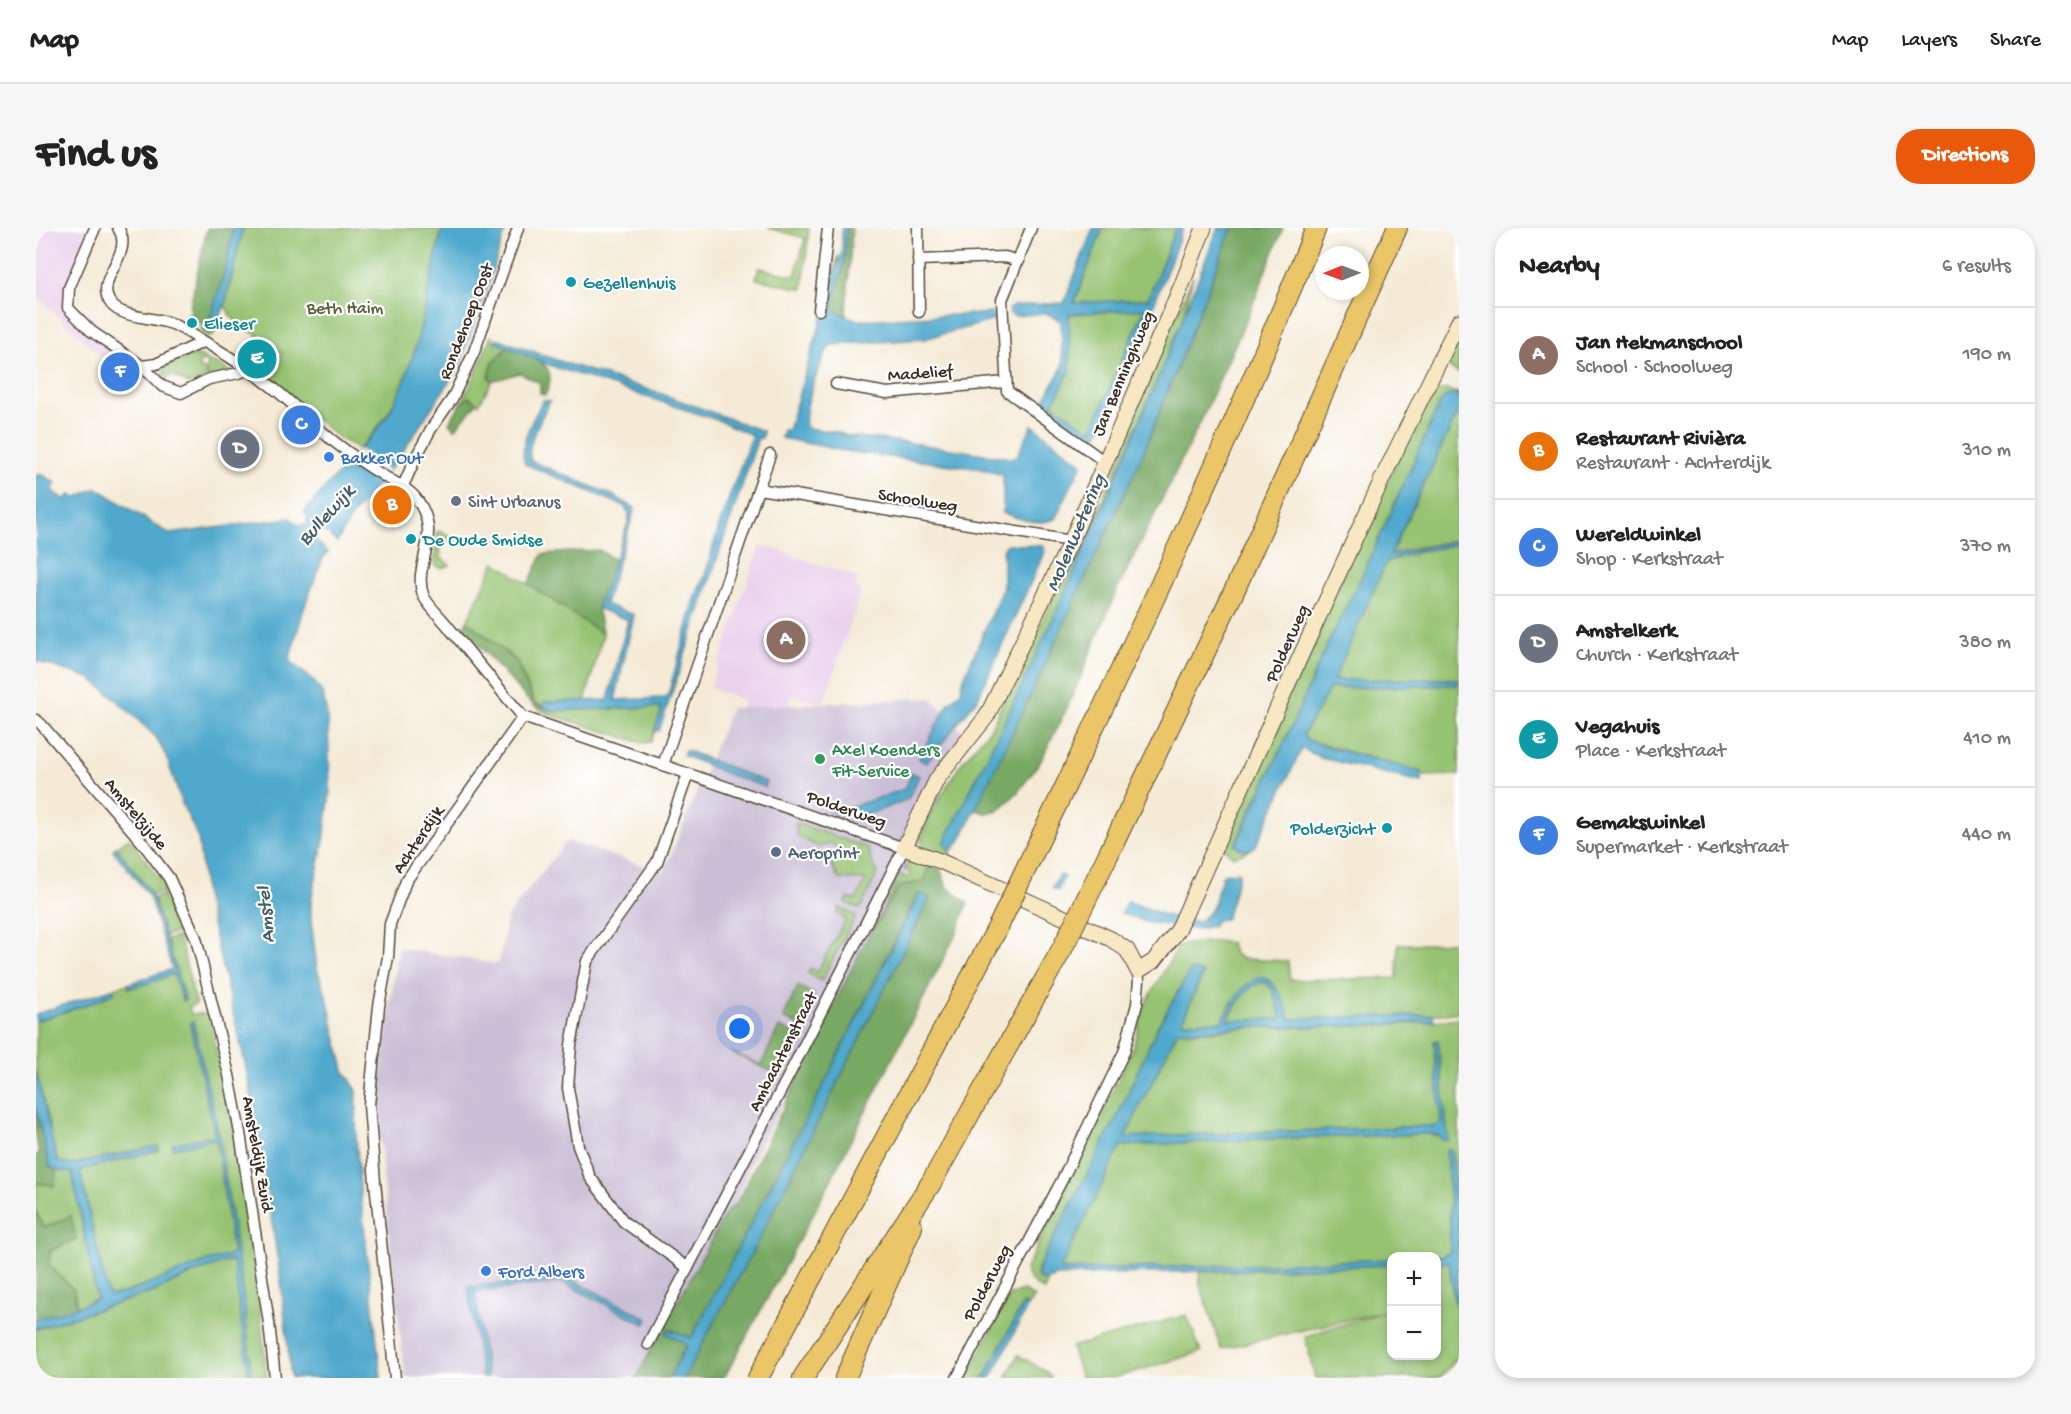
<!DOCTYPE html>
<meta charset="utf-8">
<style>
body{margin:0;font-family:"Gochi Hand",sans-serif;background:#f6f6f6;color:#222}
.controls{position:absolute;right:18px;bottom:18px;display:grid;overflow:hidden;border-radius:12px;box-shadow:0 3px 9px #0003}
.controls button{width:54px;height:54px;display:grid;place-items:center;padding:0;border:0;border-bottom:2px solid #e0e0e0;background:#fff;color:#222;font:30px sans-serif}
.compass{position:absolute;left:1279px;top:18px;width:54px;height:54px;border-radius:50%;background:#fff;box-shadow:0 3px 9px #0003;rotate:269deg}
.you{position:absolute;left:704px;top:801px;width:21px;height:21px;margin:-15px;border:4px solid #fff;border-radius:50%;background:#1a73e8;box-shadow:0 0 0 9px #1a73e833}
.badge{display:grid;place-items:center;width:39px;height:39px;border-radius:50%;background:#ea580c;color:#fff;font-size:20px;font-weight:700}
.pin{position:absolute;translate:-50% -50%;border:3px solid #fff;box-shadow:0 2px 6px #0006}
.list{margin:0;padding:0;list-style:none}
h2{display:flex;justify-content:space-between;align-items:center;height:78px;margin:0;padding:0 24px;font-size:26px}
h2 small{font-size:20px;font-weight:400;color:#767676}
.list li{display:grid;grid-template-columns:39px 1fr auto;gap:18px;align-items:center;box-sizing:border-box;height:96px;padding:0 24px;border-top:2px solid #e0e0e0}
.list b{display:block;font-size:22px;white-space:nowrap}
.list p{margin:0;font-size:20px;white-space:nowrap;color:#767676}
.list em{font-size:20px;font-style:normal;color:#767676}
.map{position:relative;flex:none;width:1423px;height:1150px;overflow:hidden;border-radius:24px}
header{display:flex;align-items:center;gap:36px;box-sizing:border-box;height:84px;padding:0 30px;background:#fff;border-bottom:2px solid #e0e0e0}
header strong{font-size:28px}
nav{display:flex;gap:33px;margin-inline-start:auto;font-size:21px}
.intro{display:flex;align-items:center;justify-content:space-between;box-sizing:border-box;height:144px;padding:0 36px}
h1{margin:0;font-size:42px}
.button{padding:15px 27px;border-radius:24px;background:#ea580c;color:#fff;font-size:21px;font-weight:700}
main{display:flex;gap:36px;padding:0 36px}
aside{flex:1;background:#fff;border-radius:24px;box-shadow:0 3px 9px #0003}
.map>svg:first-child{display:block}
.built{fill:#ead1ec}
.industrial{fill:#cabfd6}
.green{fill:#96c372;stroke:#687648;stroke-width:1.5}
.forest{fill:#78a964;stroke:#5a6a41;stroke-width:1.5}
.water{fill:#4fa9cd;stroke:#456a76;stroke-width:1.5;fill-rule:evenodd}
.pier{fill:#f4ead6}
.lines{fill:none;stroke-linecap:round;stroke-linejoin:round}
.street-casing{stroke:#57473a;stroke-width:13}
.secondary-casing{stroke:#57473a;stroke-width:17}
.highway-casing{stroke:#57473a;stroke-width:22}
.street{stroke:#fff;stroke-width:10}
.secondary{stroke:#f7e8c3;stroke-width:15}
.highway{stroke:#eac669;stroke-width:20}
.highway-bridge-casing{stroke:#57473a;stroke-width:22;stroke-linecap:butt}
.highway-bridge{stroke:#eac669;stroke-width:20}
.culture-dot{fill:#0f9aa8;stroke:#fff;stroke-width:2}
.shop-dot{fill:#3f7fe0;stroke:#fff;stroke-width:2}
.worship-dot{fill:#6b7280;stroke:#fff;stroke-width:2}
.leisure-dot{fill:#2e9e5b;stroke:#fff;stroke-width:2}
.service-dot{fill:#5c6f8a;stroke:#fff;stroke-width:2}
.labels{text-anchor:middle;stroke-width:4.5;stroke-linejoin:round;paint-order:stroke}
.culture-label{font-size:18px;fill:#0d838f;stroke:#fff;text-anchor:start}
.park-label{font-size:18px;fill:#5b603b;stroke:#fff}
.street-label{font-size:18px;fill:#3b2a1e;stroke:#fff}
.shop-label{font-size:18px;fill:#366cbe;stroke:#fff;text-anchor:start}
.worship-label{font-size:18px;fill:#5b616d;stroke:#fff;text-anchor:start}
.leisure-label{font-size:18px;fill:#27864d;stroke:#fff;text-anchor:start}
.service-label{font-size:18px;fill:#4e5e75;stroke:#fff;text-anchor:start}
.water-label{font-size:20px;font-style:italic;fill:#435d64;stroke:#fff}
</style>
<header>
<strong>Map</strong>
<nav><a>Map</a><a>Layers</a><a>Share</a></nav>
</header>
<div class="intro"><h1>Find us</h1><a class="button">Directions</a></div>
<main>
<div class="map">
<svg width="1423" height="1150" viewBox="0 0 1423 1150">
<rect width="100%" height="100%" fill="#fff"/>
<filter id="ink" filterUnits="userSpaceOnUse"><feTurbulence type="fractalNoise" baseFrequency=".0167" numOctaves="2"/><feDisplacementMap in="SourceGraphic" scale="12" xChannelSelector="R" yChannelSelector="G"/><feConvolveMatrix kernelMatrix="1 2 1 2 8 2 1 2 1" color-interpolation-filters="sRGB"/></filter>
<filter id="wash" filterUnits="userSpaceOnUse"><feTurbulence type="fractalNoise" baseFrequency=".008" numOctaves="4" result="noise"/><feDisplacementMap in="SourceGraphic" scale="24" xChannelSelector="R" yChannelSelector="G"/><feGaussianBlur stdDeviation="1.35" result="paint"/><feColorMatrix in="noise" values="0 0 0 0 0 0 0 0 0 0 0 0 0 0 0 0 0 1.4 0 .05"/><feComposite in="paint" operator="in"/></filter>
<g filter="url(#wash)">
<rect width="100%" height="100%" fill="#f4ead6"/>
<!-- built -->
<g class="built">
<path d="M0,0H54L27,66L119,144L109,158L65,128L0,68Z"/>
<path d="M724,317L823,350L819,360L825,363L787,477L756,466L747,496L705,482L708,472L674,460Z"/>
</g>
<!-- industrial -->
<path class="industrial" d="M895,470L926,503L899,582L874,638L720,924L624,1150H369L349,968L341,872L362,720L463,736L471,689L531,613L628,644L695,480Z"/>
<!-- green -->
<g class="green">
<path d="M207,0H406C393,60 385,133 352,185C344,198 333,210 323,221L301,209L229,147L247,126L195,89L189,77Z"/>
<path d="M732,0H773L767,61L720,51L723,40L759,48L769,10Z"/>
<path d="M1067,0H1140L1112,71L1038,75Z"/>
<path d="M1157,48L1147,90L1092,220L1010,407L953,526L908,615L914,624L913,630L894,623L886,617L885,609L895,584L924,537L955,500L1014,376L1033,345L1083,233L1099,185Z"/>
<path d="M1109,81L1055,204L1017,176L1034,143L1033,86Z"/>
<path d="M1423,102V145L1407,136Z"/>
<path d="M455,108L459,114L472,119L457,134L453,149L456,153L443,176L433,169L424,177L436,154Z"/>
<path d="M161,127L196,144L173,149L170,142L172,136L168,133L163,134V140L169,143L171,150L153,156L136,147L128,152L126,151L128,142L130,139L154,128Z"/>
<path d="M1410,162L1423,165V168L1419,166L1404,175L1327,346L1281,439L1253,504L1201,611L1199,618L1212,622L1216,621L1197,629L1190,623L1189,611L1229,526L1254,461L1393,165Z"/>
<path d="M1423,182V312L1378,320L1354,327Z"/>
<path d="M401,303L413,307L414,312L404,320L405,330L414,337L406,340L398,338Z"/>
<path d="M1423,316V547L1386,548L1385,544L1271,512L1267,507L1294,460L1421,457L1422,451L1297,452L1351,333L1378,325Z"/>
<path d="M459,334L567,406L549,473L509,474L505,477L499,475L480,432L431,393Z"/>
<path d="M497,477L515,483L624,479L625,484L615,514L606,515L509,485Z"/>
<path d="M760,595L832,620L836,635L842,644L824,681L809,674L812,670L820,672L830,652L803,651L795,636L802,633L805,623L795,615L783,619L761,608Z"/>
<path d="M93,610L130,660L128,664L116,667L80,619Z"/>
<path d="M874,633H882L893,638L888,653L862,659L835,704L864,647L872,650L874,644L868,641Z"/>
<path d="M127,667L142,704L129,708L117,671Z"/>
<path d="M803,679L820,688L785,753L772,745L774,740L781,744L810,691L801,686Z"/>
<path d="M143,708L160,776L153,779L155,786H173C178,817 186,846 193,876C211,966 222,1059 231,1150H216L208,1072L183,907L157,794L154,795L179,908L137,916V920L179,911L181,915L197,1026C155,1037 117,1058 75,1068L70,1064L44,942L123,922L122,918L35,937L21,933L0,842V793L50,777L79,765L76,761L92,756L93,759L137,746L147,773L149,772L131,712Z"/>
<path d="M1181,713L1195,715L1198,726L1207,731L1252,733L1254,752L1361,750L1362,716H1392L1423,713V784L1409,786L1254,791L1248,774L1233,752L1219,751L1195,775L1186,793L1146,794L1167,746L1157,742L1154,743L1122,798L1083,885L1007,1030C1004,1037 998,1045 1003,1052L1013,1051L1008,1062C999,1058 991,1051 990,1041L1091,833L1098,816L1108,778L1143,717Z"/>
<path d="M1229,754L1237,762L1246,791L1192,793C1199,778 1211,755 1229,754Z"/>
<path d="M1423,790V1002L1416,921L1410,922L1414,978V1024L1407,1028H1356L1355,1031L1239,1036L1024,1042L1084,918L1229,911L1391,906L1402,907L1412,912L1402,812L1398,814L1405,894L1400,898L1089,909L1142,802L1160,804L1219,799H1272L1370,796Z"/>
<path d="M20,942L36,944L61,1071L41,1079L38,1062L13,1037L14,1023L35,988L8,1000L0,983V955L18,958Z"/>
<path d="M192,1033H198L213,1150H0V1101L117,1064L156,1046Z"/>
<path d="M1413,1034L1417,1065L1423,1089V1128L1404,1150H1279L1269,1108L1354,1082L1185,1121L1164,1056L1163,1044L1355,1037L1356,1128H1400L1401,1035Z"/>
<path d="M988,1063L998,1069L992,1078L987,1076L948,1150H930L974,1067Z"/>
<path d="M1151,1087L1165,1124L1078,1150H1045L1035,1119Z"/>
<path d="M982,1127L1012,1145L1015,1150H970Z"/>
</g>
<!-- forest -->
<g class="forest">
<path d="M171,0H198L188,46L171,101L178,102L181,98L177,108L172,109L165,104L166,96L151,89L155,84L154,79Z"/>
<path d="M811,0H816L810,87L797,83V76L808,35Z"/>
<path d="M1196,0H1247L1215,81L1166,191L1080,364L1034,474L1005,532L982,564L963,582L950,585L939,582L1106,228Z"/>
<path d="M802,29L803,32L788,86L794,54Z"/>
<path d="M472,120C496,129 526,135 509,167L504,165V155L484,145L456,153L453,149L457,134Z"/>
<path d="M433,169L441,175L419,201L413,195L424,177Z"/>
<path d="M563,322L579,332L561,380L567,406L492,356L507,326Z"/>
<path d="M431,393L480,433L498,475L515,483L497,477L493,473L427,400Z"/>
<path d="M893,638L904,641L911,659L932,675L920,706L780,981L688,1150H648L724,1009L894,670L882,666L785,862L655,1110L633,1101L630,1105L651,1116L633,1150H600L690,985L701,974L827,718L862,659L888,653Z"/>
<path d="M762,758L778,766L763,798L747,790Z"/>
<path d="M743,799L759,806L739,845L695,824L725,837Z"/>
<path d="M0,881L13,937L16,940L20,942L19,958L0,955V927L3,926L0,909Z"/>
<path d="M0,983L8,1000L35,988L40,1011L14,1023L13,1037L38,1062L41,1079L0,1091Z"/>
</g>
<!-- water -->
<g class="water">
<path d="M198,0H207L189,77L178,102L171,101L188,46Z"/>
<path d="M406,0H470L452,58L423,139L361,232L316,288L301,314L290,304H280L281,314L292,324L287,330L269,377L253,433L277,452L287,466L292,492L294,564L288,612L275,672V691L281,741L291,770L308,842L321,863L320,909L325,971L345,1150H255L245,1053L218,880L207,826L169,668L162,609L147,578L130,528L119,508L84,475L54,450L0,433L2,423L0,422V247H6L20,255L16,263L30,272L34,266L39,270L61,260L133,306L254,290L262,297L271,296V287L268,284L339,204L353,185L368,154L381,115Z"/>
<path d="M806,0H811L808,35L797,76V83L823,92L956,85L959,92L888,111L795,117C785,130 764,186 771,200L801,204L811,208L868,214L975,230L981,228L996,197L1046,236L1019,291C1002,298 984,291 967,285V247L946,241L808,223L745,210L747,202H752L806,24Z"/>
<path d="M1057,0H1067L1038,75L1112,71L1140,0H1147L1119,73L1068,195L1059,211H1053L1009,179L1008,172L1027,138L1025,93L1010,85L979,88L974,86L973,81L977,78L1028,75ZM1108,81V82L1055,203L1017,176L1034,143L1033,86Z"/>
<path d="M1182,0H1196L1106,228L987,483L924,613L914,624L908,615C1010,415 1101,209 1182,0Z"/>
<path d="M460,110L526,134L623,165L727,203L726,210H722L623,503H618L625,484L624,479L515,483L505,477L509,474L572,472L592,392L561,380L592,295L593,285L588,278L489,236C482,215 498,190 507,172L514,173C507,187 488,219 495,233L576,267L599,280L569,376L598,387L579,472L628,470L632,467L660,367L669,347L685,292L716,207L684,193L516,138L459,114Z"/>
<path d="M1419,166L1423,168V182L1354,327L1423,312V316L1378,325L1351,333L1298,452L1422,451L1421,457L1294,460L1267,507L1271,512L1296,520L1386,544V554L1285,530L1266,520L1221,615L1216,621L1208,622L1199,618L1253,504L1293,412L1327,346L1404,175L1410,168Z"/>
<path d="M971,316L1007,318L1009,323L942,470L890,535L883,531L912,476L925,464L927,452L967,359V323Z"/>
<path d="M649,522L730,554L729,559L689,545L647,527Z"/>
<path d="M876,545L883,548L872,571C840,583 825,595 791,582L794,575L807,581L812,580L869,561Z"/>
<path d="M80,619L116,667L149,772L147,773L137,746L113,755L93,760L92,756L136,741L113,668L77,622Z"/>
<path d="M1202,644L1203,647L1191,688L1189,691L1180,692L1176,699C1170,698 1168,700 1162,701C1154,703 1126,695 1113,695L1016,660L1023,647L1128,687L1163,694L1176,681L1187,646Z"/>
<path d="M883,666L894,670L724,1009L648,1150H633L651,1117L630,1105L632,1101L655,1110L785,862Z"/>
<path d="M1157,742L1167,745L1146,794L1186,793C1195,776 1207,752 1227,749C1244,757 1248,775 1254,791L1397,787L1398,793C1339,798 1280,799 1221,799C1195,799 1169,804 1142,802L1089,909L1400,898L1405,894L1398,813L1402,812L1412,912L1407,913L1402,907L1391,906L1229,911L1085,918L1024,1042L1239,1036L1355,1031V1037L1019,1048L1017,1051L1004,1052C998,1045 1004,1037 1007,1030L1083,885L1122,798L1154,743ZM1229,754L1237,762L1246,791L1192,792C1198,778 1211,755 1229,754Z"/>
<path d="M76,761L79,765L50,777L0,793V786Z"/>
<path d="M157,793L183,907L208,1072L216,1150H213L197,1033H192L156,1046L117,1064L0,1101V1091L41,1079L61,1071L36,944C28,943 18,944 13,937L0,881V842L21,933L35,937L122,918L123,922L44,942L71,1064L75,1068L96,1063L169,1034L197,1026L181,915L179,911L137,920L136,916L179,907L154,795Z"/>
<path d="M1416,921L1423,1002L1421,1050L1423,1089L1417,1065L1413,1034L1401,1035L1400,1028H1397H1407L1414,1024V978L1410,922Z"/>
<path d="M528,1048L611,1090V1094L609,1096L526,1054L439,1064L451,1150H446L432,1059Z"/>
<path d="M987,1076L992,1078L955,1150H948Z"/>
</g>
<!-- pier -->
<g class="pier">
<path d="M323,221L353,242L344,254L315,233Z"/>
<path d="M1030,647L1092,669L1083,687L1022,665Z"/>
</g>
</g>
<g filter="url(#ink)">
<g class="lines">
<defs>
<g id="street">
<path d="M59,0L33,60L32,80L55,103L106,138L120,136L167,114"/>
<path d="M82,0C100,27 56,50 75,76C88,92 124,88 143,99C173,116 204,134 231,155C254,172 274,194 296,212C310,223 333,239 348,248C359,255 370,259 378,268C411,307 374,337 388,369C394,380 407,391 414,401C438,430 462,459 487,489"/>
<path d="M882,0L883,84"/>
<path d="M995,0L966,72L971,163L1069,234"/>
<path d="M882,32L969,29L983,33"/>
<path d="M783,82L792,0"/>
<path d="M106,138L126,158L145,165L173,151L203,145L211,142"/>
<path d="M800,156L851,165L970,154"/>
<path d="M367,258L380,229L395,201L416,171L438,124L482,0"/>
<path d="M723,261L1035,313"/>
<path d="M487,489L868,620L753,847L612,1116"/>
<path d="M0,492L5,496L106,614L133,650L160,710L193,847L204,905L233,1095L239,1150"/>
<path d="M627,537L734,227"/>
<path d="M652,546L621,634L551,733L535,817L532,860L542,918L554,949L588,994L652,1040"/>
<path d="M359,1150L339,954L333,877L343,778L352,729L354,696L370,653L487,489"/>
<path d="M921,1150L1026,952L1088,824L1101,776L1103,752L1102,743"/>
</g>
<path id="secondary" d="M1168,0L1145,59L1035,313L951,488L901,551L868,620L904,633L1075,711L1091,722L1102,743L1118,733L1142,702L1265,427L1348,247L1423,93"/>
<g id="highway">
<path d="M1007,605C1103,406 1197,205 1280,0"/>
<path d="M1073,625L1199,361L1361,0"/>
<path d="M722,1150L962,699"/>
<path d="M767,1150L895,955L1026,721"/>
<path d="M809,1150L876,999"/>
</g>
</defs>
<!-- street casing -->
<use href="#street" class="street-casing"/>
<!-- secondary casing -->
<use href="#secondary" class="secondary-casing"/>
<!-- highway casing -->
<use href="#highway" class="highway-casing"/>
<!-- street -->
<use href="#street" class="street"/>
<!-- secondary -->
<use href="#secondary" class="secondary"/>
<!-- highway -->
<use href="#highway" class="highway"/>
<defs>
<g id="highway-bridge">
<path d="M962,699L1007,605"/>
<path d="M1026,721L1073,625"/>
</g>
</defs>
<!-- highway-bridge casing -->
<use href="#highway-bridge" class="highway-bridge-casing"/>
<!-- highway-bridge -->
<use href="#highway-bridge" class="highway-bridge"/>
</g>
</g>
<!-- markers -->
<g class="culture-dot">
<circle cx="535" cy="54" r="6"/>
<circle cx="156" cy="95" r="6"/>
<circle cx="375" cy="311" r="6"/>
<circle cx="1351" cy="600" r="6"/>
</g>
<g class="shop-dot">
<circle cx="293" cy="229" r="6"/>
<circle cx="450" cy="1043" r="6"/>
</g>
<circle class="worship-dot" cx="420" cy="273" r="6"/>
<circle class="leisure-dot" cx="784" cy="531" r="6"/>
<circle class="service-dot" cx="740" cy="624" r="6"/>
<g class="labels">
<!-- culture labels -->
<g class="culture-label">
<text x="547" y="60">Gezellenhuis</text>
<text x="168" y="101">Elieser</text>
<text x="387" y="317">De Oude Smidse</text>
<text x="1339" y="606" text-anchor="end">Polderzicht</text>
</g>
<!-- park labels -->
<g class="park-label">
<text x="309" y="85">Beth Haim</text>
</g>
<!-- street labels -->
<g class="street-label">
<text transform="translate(429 93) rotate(-69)" y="6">Rondehoep Oost</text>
<text transform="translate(884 144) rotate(-4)" y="6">Madelief</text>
<text transform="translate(1086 145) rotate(-67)" y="6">Jan Benninghweg</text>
<text transform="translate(882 271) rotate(9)" y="6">Schoolweg</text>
<text transform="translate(1250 415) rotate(-66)" y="6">Polderweg</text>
<text transform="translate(811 580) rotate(19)" y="6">Polderweg</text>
<text transform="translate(101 585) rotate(50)" y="6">Amstelzijde</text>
<text transform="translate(381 611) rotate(-56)" y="6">Achterdijk</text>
<text transform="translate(746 823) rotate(-63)" y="6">Ambachtenstraat</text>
<text transform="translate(223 926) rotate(80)" y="6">Amsteldijk Zuid</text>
<text transform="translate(950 1054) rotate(-62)" y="6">Polderweg</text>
</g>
<!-- shop labels -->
<g class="shop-label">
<text x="305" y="235">Bakker Out</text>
<text x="462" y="1049">Ford Albers</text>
</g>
<!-- worship labels -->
<g class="worship-label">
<text x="432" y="279">Sint Urbanus</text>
</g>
<!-- leisure labels -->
<g class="leisure-label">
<text x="796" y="527">Axel Koenders<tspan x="796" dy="21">Fit-Service</tspan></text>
</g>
<!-- service labels -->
<g class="service-label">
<text x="752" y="630">Aeroprint</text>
</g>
<!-- water labels -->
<g class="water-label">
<text transform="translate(289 286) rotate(-48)" y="7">Bullewijk</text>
<text transform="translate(1038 304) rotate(-67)" y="7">Molenwetering</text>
<text transform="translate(228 687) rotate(-95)" y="7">Amstel</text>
</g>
</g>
</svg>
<div class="controls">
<button>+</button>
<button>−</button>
</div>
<svg class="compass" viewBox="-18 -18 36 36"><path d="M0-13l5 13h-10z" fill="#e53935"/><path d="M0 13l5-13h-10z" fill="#767676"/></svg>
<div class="you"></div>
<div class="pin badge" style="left:750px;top:412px;background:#8d6e63">A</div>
<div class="pin badge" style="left:356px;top:277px;background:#e8710a">B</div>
<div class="pin badge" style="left:265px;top:197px;background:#3f7fe0">C</div>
<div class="pin badge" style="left:204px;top:221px;background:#6b7280">D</div>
<div class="pin badge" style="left:221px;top:131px;background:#0f9aa8">E</div>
<div class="pin badge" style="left:84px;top:144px;background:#3f7fe0">F</div>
</div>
<aside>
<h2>Nearby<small>6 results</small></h2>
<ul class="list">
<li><span class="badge" style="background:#8d6e63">A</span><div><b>Jan Hekmanschool</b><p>School · Schoolweg</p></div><em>190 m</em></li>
<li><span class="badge" style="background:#e8710a">B</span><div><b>Restaurant Rivièra</b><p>Restaurant · Achterdijk</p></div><em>310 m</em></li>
<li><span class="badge" style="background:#3f7fe0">C</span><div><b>Wereldwinkel</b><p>Shop · Kerkstraat</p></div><em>370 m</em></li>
<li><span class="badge" style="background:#6b7280">D</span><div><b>Amstelkerk</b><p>Church · Kerkstraat</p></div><em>380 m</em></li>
<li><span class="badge" style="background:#0f9aa8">E</span><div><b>Vegahuis</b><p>Place · Kerkstraat</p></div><em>410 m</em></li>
<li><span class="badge" style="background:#3f7fe0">F</span><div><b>Gemakswinkel</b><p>Supermarket · Kerkstraat</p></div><em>440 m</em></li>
</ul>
</aside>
</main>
